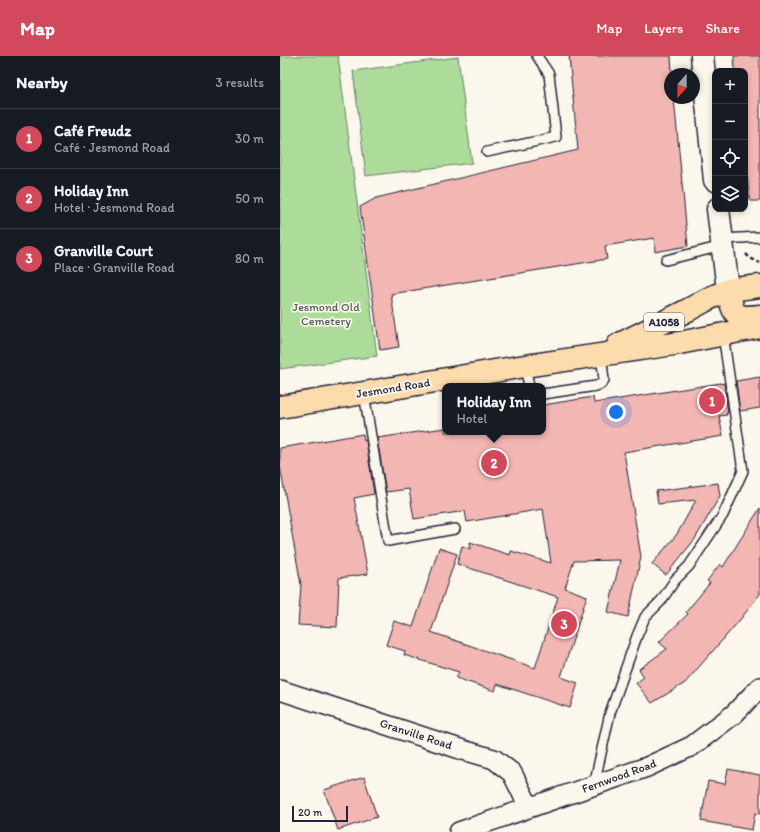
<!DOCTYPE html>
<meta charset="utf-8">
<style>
body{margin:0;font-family:Itim,sans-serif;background:#20242c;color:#f1f3f6}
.controls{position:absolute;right:12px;top:12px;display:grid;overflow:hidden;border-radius:8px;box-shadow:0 2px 6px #0003}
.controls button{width:36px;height:36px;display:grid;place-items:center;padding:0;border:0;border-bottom:1px solid #363941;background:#171b24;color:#f1f3f6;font:20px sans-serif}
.compass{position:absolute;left:384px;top:12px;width:36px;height:36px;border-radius:50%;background:#171b24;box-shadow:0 2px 6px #0003;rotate:201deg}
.scale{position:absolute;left:12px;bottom:10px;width:56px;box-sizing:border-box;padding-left:4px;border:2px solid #22223b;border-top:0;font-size:11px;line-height:14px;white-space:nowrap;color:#22223b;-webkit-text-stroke:3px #fbf7ec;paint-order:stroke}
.you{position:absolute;left:336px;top:356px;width:14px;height:14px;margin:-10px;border:3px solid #fff;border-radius:50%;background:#1a73e8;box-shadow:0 0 0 6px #1a73e833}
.badge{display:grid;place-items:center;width:26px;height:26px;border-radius:50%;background:#d1495b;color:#fff;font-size:13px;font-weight:700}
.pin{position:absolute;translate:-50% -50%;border:2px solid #fff;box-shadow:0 1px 4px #0006}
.popup{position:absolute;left:162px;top:327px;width:104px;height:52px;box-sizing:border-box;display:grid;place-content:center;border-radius:8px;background:#171b24;filter:drop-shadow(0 1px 3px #0005);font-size:13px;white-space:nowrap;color:#9ea1a6}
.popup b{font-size:15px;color:#f1f3f6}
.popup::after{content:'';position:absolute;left:50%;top:100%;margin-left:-8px;border:8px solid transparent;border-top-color:#171b24}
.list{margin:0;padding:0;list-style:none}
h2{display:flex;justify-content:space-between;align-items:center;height:52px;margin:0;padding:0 16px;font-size:17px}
h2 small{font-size:13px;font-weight:400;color:#9ea1a6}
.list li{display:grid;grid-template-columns:26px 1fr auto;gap:12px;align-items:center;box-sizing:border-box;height:60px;padding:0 16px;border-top:1px solid #363941}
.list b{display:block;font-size:15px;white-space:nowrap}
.list p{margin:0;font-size:13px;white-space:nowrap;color:#9ea1a6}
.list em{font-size:13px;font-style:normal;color:#9ea1a6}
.icon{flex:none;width:22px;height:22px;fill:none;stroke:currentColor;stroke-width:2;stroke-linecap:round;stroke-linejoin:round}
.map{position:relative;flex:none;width:480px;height:776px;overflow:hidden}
header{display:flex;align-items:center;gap:24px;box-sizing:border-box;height:56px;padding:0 20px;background:#d1495b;color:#fff}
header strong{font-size:19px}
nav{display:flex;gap:22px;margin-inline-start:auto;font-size:14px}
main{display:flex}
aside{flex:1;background:#171b24}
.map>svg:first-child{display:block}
.green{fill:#addb99;stroke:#687e6a}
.building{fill:#f2b6b3;stroke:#22223b}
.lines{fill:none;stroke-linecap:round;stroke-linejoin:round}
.lane-casing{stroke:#22223b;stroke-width:12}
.street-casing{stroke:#22223b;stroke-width:22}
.secondary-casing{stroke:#22223b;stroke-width:25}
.highway-casing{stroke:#22223b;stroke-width:25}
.path{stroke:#22223b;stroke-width:2.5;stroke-dasharray:4 3;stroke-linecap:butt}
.lane{stroke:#fbf7ec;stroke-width:9}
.street{stroke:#fbf7ec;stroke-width:19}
.secondary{stroke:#fbf7ec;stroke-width:22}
.highway{stroke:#fcdcac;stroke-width:22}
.labels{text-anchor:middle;stroke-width:3.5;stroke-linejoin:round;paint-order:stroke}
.shield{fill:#fbf7ec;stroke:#636270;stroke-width:1}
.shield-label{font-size:11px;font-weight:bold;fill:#22223b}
.park-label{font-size:12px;fill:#4c5a57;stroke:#fbf7ec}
.street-label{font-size:12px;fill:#22223b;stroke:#fbf7ec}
</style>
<header>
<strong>Map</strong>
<nav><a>Map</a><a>Layers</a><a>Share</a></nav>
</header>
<main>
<aside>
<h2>Nearby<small>3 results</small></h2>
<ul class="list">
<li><span class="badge">1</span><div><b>Café Freudz</b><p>Café · Jesmond Road</p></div><em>30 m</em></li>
<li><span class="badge">2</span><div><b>Holiday Inn</b><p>Hotel · Jesmond Road</p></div><em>50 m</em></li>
<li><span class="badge">3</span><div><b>Granville Court</b><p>Place · Granville Road</p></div><em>80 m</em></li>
</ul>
</aside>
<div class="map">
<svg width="480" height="776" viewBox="0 0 480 776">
<rect width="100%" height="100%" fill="#fbf7ec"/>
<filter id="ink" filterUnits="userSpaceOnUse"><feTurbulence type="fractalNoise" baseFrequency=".025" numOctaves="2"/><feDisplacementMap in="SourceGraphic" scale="8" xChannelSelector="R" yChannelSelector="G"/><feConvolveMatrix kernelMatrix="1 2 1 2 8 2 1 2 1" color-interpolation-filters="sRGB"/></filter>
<g filter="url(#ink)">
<!-- green -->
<g class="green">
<path d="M0,0H58L97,300L0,313Z"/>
<path d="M178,1L192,107L86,120L73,15Z"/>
</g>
<!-- building -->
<g class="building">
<path d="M289,0H391L392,18H390V42H394L408,190L375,196L374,182L325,190L327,203L111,238L119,291L100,294L80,151L96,142L298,94Z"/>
<path d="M454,0H480V145H470L465,102V15H455Z"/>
<path d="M480,321V352L460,355L456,325Z"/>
<path d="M441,327V328L444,327L448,357H446L447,359L439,360L443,380L344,396L361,501L348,561L328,556L340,504L294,505L285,532L307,540L281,621L298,627L290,652L217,628L215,635L176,622L179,616L124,599L125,595L106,589L114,565L133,571L159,492L177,498L151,576L255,612L278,541L177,508L182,490L191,493L190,486L230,499L231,495L271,507L263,453L187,466L185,455L134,463L129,433L106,436L97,382L165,372V376H263V349L313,341L314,347Z"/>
<path d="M83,378L84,385L86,384L94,438L74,442L88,518L59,522L57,571L18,569L21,529L0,410V392Z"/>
<path d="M438,427L440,440L415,483L386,519L372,508L397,478L416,444L378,448L376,435Z"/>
<path d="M480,452V538L459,565L405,627L372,647L356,627L364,621L359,613L387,593L379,586L408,558L406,556L430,527L427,525L440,508L443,511Z"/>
<path d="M448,713L480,719V758L475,757L472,774L421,765L428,725L445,728Z"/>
<path d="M84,721L97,761L58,774L44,734Z"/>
</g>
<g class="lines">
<defs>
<g id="lane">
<path d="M207,96L276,81L269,18L257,0"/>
<path d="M441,183L480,181"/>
<path d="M386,204L442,190"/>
<path d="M245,310L249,330"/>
<path d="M84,337L108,485L175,473"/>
<path d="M263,338L316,330L321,328L324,324L321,298"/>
<path d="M314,729L330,657L357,580L365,561L381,545L395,524L409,510L443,459L463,415L443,278"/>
</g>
<g id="street">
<path d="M0,634L183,694L214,703L232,717L249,751"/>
<path d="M179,776L367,711L412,690L454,658L480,631"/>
</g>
<g id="secondary">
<path d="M422,0L435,124"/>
<path d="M438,153L448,234"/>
</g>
<g id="highway">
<path d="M448,234C454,259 453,263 480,260"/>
<path d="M338,289L408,254L428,243L448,234L480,230"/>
<path d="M0,351L245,310L394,288L480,271"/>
</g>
</defs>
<!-- lane casing -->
<use href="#lane" class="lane-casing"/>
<!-- street casing -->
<use href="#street" class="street-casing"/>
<!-- secondary casing -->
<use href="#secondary" class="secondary-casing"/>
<!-- highway casing -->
<use href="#highway" class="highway-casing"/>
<!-- path -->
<path class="path" d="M466,198L470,202L480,207"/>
<!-- lane -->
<use href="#lane" class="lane"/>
<!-- street -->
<use href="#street" class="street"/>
<!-- secondary -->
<use href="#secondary" class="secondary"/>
<!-- highway -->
<use href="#highway" class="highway"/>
</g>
</g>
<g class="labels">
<!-- shield labels -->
<rect class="shield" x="364" y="257" width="40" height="18" rx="3"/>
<g class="shield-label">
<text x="384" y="270">A1058</text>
</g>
<!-- park labels -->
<g class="park-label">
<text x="46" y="255">Jesmond Old<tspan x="46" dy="14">Cemetery</tspan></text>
</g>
<!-- street labels -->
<g class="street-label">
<text transform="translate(113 332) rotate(-9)" y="4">Jesmond Road</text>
<text transform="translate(136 678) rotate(18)" y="4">Granville Road</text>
<text transform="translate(339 720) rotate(-20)" y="4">Fernwood Road</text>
</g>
</g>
</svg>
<div class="controls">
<button>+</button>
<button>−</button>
<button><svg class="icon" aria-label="locate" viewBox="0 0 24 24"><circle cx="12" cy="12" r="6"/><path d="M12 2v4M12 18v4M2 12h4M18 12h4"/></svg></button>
<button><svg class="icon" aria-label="layers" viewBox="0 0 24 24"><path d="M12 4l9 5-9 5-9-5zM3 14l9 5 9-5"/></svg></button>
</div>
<svg class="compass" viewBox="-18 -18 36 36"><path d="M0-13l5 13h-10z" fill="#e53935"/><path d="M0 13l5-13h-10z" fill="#9ea1a6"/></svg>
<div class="scale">20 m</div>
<div class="you"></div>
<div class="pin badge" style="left:432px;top:345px">1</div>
<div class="pin badge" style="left:214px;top:407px">2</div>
<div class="popup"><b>Holiday Inn</b>Hotel</div>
<div class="pin badge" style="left:284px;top:568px">3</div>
</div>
</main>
